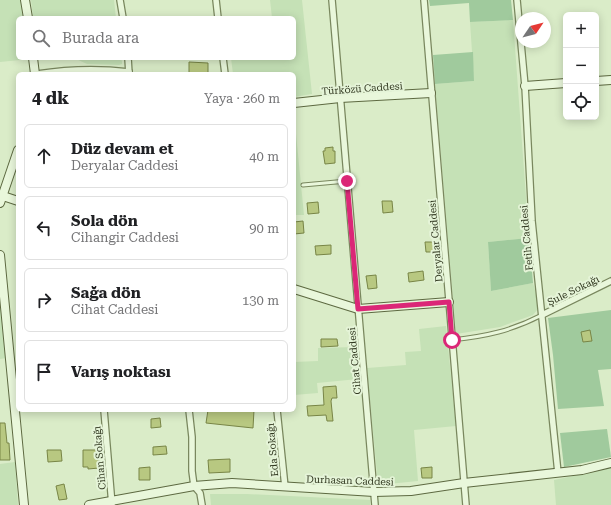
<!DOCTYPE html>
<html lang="tr">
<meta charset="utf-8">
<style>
body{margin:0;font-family:"Roboto Serif",serif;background:#f2f2f2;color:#202124}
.controls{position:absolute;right:12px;top:12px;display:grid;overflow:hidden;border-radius:6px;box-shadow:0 2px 10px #0003}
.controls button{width:36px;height:36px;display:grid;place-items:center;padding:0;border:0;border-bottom:1px solid #e0e0e0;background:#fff;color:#202124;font:20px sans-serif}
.compass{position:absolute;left:515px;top:12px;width:36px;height:36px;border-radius:50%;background:#fff;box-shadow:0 2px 10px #0003;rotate:55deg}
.stop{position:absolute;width:12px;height:12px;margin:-9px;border:3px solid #db2777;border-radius:50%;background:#fff}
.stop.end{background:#db2777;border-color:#fff;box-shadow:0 1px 4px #0008}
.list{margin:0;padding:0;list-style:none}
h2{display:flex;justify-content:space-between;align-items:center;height:52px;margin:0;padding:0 16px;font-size:17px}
h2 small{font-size:13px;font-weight:400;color:#757577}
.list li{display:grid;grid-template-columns:26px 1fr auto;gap:12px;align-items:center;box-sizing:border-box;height:64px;margin:0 8px 8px;padding:0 8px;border:1px solid #e0e0e0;border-radius:6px}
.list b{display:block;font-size:15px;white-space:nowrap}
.list p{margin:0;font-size:13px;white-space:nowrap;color:#757577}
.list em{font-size:13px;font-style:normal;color:#757577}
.icon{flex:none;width:22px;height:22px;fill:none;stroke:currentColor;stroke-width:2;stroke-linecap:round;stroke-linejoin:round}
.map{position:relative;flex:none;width:611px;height:505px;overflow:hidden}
.search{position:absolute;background:#fff;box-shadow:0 2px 10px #0003;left:16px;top:16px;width:280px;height:44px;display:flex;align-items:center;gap:10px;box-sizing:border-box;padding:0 14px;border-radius:6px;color:#757577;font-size:15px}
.panel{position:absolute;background:#fff;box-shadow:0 2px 10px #0003;left:16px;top:72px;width:280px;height:340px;border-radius:6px}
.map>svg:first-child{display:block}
.farmland{fill:#c5e1b6}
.green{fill:#a0ca9d}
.building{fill:#b8c881;stroke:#788546}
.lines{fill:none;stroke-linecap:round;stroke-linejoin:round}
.lane-casing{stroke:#79875e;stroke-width:5}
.street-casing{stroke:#79875e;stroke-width:8}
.secondary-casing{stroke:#5d6941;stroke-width:10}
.lane{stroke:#e9f7db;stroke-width:3}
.street{stroke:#e9f7db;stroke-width:5.5}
.secondary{stroke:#e9f7db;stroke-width:8}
.route{stroke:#db2777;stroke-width:5}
.labels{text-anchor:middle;stroke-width:4;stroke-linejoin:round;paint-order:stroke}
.street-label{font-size:10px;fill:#323921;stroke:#e5f4d8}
</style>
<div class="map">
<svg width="611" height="505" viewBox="0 0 611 505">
<rect width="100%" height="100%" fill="#daecc8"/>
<!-- farmland -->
<g class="farmland">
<path d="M0,0H22L24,18H18V58L30,59L0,62Z"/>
<path d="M31,0H114L116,18H33Z"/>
<path d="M270,0H302L312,94L294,97V74H233L231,58H294V18H272Z"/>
<path d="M513,20L529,238L488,242L491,291L533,283L537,297V310L533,315L500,327L456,334L435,84L474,81L470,22Z"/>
<path d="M74,58H121L122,62V64L119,65L87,64Z"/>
<path d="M294,134H296L304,215H294Z"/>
<path d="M0,303L7,358L0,359Z"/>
<path d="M446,326L456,426L414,430L418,481L378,485L367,368L406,365L405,352L421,351L419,329Z"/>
<path d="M355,347L358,379L317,383L318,393L294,395V362L318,361V348Z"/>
<path d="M15,462L18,505H0V464Z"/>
<path d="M611,468V505H556L554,480Z"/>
<path d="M210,494H247L370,500V505H211Z"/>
</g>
<!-- green -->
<g class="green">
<path d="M429,0H511L513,20L470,22L469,3L430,6Z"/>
<path d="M473,52L474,81L435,84L433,55Z"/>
<path d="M529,238L533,283L491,291L488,242Z"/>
<path d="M611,310V369L598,370L604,406L558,409L553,355L548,318Z"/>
<path d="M607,429L611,457L564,467L560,433Z"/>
</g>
<!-- building -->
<g class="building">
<path d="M189,62L208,63V74H189Z"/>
<path d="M333,147V151H335V163L325,164L323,151H325V148Z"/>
<path d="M382,201H392L393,212L383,213Z"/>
<path d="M318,202L319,213L308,214L307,203Z"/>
<path d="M303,221L304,233L294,234V222Z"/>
<path d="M425,242H435V252H426Z"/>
<path d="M331,245V254L316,255L315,246Z"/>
<path d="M423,271L424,280L409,282L408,273Z"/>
<path d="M376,275L377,288L368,289L366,276Z"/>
<path d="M590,330L592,341L583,342L581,332Z"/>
<path d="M321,339H337L338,346L321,347Z"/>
<path d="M336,386L337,398H332L331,401L333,421H327L326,415L308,416L307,406L324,405L323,387Z"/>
<path d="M208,410H254L253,428L206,423Z"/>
<path d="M160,418L161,427L151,428V419Z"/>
<path d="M0,423H5L7,443H9L10,460H0Z"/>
<path d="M166,446L167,454L153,455V447Z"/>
<path d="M47,450H61L62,461L48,462Z"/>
<path d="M83,450H98V454L100,453V460H98L99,468L88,469V467H83Z"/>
<path d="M230,459V472L209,473L208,460Z"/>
<path d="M150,467V480H139V468Z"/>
<path d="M432,467V478H422L421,468Z"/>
<path d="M64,484L67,499L59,500L56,486Z"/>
</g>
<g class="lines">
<defs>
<g id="lane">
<path d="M303,185L347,181"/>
<path d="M452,340C487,336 511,331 542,315"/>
</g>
<g id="street">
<path d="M120,0L123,18"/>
<path d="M216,0L218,18"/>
<path d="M332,0L375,505"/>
<path d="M424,0L466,505"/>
<path d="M517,0L525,86L532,221L558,473"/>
<path d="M128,58L129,74"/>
<path d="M223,58L225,74"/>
<path d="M37,74C69,69 96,68 129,72"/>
<path d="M542,315L611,281"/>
<path d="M104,410L112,505"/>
<path d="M189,410L192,437V471L194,486L200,493L202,505"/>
<path d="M277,410L285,487"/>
</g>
<g id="secondary">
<path d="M25,0L28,18"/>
<path d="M33,58L35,74"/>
<path d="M596,81L611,80"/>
<path d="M525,86L566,83"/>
<path d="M294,103L340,98L431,93"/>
<path d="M0,195L18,201"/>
<path d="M0,203L18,150"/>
<path d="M0,255L24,505"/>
<path d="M294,289L358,309L449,302"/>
<path d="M89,505L194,486L232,483L374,492L411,491L464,483L582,470L611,463"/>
</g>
</defs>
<!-- lane casing -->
<use href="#lane" class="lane-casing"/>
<!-- street casing -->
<use href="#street" class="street-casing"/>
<!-- secondary casing -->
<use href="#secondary" class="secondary-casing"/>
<!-- lane -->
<use href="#lane" class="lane"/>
<!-- street -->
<use href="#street" class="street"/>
<!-- secondary -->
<use href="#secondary" class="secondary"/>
</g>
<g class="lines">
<!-- route -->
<path class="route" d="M347,181L358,309L449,302L452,340"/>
</g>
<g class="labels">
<!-- street labels -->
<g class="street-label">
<text transform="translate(362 88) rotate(-4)" y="4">Türközü Caddesi</text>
<text transform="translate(526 238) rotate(-95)" y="4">Fetih Caddesi</text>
<text transform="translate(435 241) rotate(-95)" y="4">Deryalar Caddesi</text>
<text transform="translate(573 290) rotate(-26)" y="4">Şule Sokağı</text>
<text transform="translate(354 361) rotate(-95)" y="4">Cihat Caddesi</text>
<text transform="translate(272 450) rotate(-95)" y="4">Eda Sokağı</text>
<text transform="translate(99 458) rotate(-95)" y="4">Cihan Sokağı</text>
<text transform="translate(350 480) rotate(2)" y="4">Durhasan Caddesi</text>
</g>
</g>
</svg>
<div class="controls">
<button>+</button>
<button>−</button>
<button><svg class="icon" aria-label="locate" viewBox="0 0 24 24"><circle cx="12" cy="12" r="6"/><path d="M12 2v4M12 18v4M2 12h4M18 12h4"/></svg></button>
</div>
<svg class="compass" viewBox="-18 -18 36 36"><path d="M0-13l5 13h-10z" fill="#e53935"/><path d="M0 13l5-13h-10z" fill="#757577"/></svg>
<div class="stop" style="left:452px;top:340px"></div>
<div class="stop end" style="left:347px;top:181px"></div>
<div class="search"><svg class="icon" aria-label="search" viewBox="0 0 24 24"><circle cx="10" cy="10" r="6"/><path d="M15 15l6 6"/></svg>Burada ara</div>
<section class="panel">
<h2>4 dk<small>Yaya · 260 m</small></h2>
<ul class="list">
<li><svg class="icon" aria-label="ahead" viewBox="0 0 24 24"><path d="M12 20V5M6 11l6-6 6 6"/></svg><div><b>Düz devam et</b><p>Deryalar Caddesi</p></div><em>40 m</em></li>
<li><svg class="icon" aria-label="left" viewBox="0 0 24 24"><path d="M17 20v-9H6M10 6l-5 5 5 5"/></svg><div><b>Sola dön</b><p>Cihangir Caddesi</p></div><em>90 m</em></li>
<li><svg class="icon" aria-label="right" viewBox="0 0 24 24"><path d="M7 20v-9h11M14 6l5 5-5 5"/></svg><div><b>Sağa dön</b><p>Cihat Caddesi</p></div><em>130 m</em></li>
<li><svg class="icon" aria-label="arrive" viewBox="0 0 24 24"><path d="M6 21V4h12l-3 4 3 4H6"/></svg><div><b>Varış noktası</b></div></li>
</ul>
</section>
</div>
